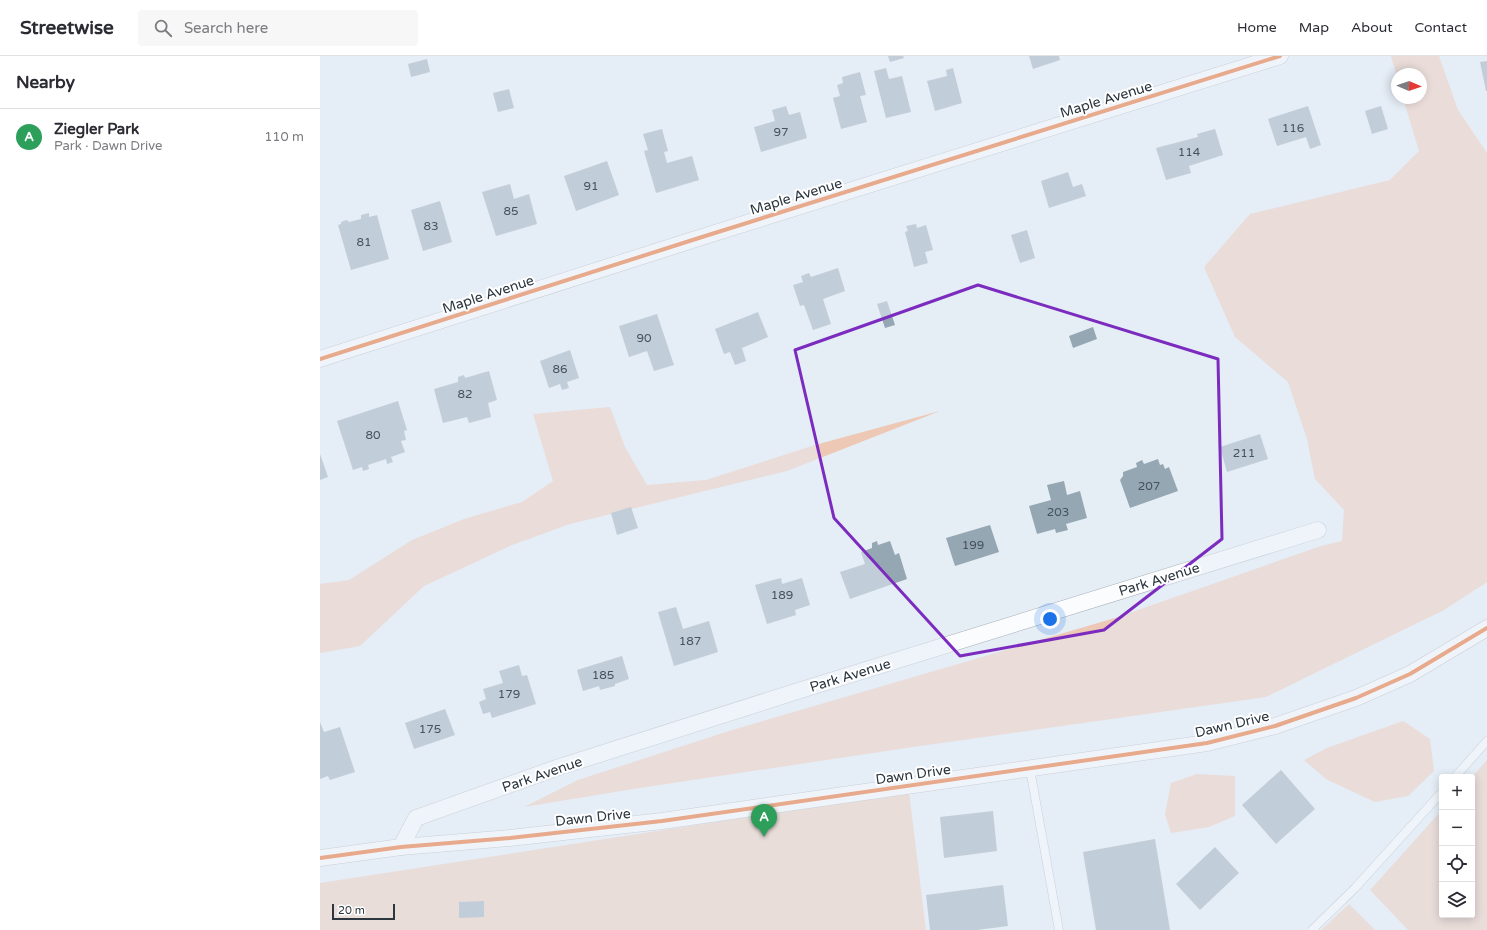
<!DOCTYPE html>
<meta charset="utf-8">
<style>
body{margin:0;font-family:"Varela Round",sans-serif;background:#f7f7f7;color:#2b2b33}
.controls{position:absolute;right:12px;bottom:12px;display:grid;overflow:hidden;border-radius:4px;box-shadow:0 2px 10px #0003}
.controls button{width:36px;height:36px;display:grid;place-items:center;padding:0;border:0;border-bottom:1px solid #e1e1e2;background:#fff;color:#2b2b33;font:20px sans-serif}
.compass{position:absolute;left:1071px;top:12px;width:36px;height:36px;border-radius:50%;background:#fff;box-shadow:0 2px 10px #0003;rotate:92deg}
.scale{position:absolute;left:12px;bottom:10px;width:63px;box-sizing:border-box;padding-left:4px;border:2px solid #2b363f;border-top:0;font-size:11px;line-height:14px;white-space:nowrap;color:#2b363f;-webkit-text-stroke:3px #fff;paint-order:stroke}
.you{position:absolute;left:730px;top:563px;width:14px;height:14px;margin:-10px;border:3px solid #fff;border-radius:50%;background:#1a73e8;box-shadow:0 0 0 6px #1a73e833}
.badge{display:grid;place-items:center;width:26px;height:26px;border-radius:50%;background:#1a73e8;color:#fff;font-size:13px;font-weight:700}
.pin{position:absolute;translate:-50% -33px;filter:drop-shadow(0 1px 2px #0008)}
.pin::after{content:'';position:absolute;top:21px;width:14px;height:12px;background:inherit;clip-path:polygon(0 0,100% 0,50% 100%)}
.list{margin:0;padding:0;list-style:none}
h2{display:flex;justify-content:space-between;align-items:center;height:52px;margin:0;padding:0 16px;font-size:17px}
h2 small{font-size:13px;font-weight:400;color:#7c7c81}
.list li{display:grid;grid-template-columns:26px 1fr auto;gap:12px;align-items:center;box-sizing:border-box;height:56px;padding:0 16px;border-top:1px solid #e1e1e2}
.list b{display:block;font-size:15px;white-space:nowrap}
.list p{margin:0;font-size:13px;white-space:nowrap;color:#7c7c81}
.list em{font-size:13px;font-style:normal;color:#7c7c81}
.icon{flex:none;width:22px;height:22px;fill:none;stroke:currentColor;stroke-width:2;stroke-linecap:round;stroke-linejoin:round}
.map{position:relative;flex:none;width:1167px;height:874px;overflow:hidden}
header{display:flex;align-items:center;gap:24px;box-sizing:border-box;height:56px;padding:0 20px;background:#fff;border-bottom:1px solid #e1e1e2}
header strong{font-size:19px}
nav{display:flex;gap:22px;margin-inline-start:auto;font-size:14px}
.search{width:280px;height:36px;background:#f7f7f7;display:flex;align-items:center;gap:10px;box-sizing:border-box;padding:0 14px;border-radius:4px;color:#7c7c81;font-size:15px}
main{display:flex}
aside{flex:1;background:#fff}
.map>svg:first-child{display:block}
.green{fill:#eecab9}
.forest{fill:#edc8b5}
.building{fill:#96a7b4}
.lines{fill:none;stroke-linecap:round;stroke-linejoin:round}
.lane-casing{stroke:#a6aeb6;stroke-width:9}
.street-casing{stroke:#a6aeb6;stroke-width:17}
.lane{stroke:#fbfcfe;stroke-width:8}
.street{stroke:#fbfcfe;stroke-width:16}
.cycleway-casing{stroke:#fff;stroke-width:6}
.cycleway{stroke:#e8590c;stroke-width:4}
.marked{fill:none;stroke:#7b2cbf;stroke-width:3;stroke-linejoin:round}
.labels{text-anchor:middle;stroke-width:4;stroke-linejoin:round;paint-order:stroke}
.number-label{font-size:12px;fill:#46525c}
.street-label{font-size:14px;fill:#2b363f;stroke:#fff}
</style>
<header>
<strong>Streetwise</strong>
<div class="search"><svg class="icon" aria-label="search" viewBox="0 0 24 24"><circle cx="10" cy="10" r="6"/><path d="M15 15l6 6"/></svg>Search here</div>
<nav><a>Home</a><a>Map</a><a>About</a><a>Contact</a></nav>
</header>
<main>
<aside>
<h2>Nearby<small></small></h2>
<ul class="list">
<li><span class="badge" style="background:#2e9e5b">A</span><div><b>Ziegler Park</b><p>Park · Dawn Drive</p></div><em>110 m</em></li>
</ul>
</aside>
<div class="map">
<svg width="1167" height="874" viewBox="0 0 1167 874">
<rect width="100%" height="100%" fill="#e5edf5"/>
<!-- green -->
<g class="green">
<path d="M1167,704V874H1088L1050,834L1122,754V859H1152V721Z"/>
<path d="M589,736L606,874H0V827Z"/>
<path d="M1029,848L1055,874H1001Z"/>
</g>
<!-- forest -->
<g class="forest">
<path d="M1071,0H1119L1138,54L1167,97V526L1124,554L946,641L593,691L313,733L204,751L258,724L409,675L795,562L1001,490L1022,485L1024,454L995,423L987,383L968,326L915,281L884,211L930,158L1070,124L1099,95L1083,42H1101V18H1077V20Z"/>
<path d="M290,351L305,391L327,429L386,424L495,389L620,355L467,415L250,468L192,489L104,530L40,590L0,597V528L29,524L92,484L144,463L202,446L233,425L213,358Z"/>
<path d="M1083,665L1110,683L1114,715L1088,740L1055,746L1006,723L984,704L1007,692Z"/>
<path d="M877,718L915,720V760L889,771L851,777L845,758L851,727Z"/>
</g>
<!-- building -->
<g class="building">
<path d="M568,0H583L584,2L570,6Z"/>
<path d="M709,0H739L740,4L713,13Z"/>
<path d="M107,3L110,16L91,21L88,8Z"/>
<path d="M1167,5V35H1166L1160,6Z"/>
<path d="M566,12L569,23L582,20L591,56L566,62L554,15Z"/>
<path d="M633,12L642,47L615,55L607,25L627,20L626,14Z"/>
<path d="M540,16L546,39L540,40L547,66L521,73L513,42L520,40L517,29L523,27L522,21Z"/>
<path d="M189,33L194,52L178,56L173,37Z"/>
<path d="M466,50L469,59L480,56L487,82L441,96L434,71L455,65L452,54Z"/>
<path d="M988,50L1001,89L990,93L986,81L957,90L948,63Z"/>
<path d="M1061,50L1068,73L1052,78L1045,55Z"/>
<path d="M342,73L348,95L344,96L347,107L372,100L379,124L336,137L324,95L328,94L323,78Z"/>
<path d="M895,73L903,99L869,110L871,117L846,124L836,92L878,81L877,78Z"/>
<path d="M287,105L299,139L256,155L244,120Z"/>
<path d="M748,116L753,131L762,128L766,140L729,152L721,125Z"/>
<path d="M190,128L194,143L209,138L217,168L176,180L162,136Z"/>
<path d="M120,145L132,186L103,195L91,154Z"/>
<path d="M49,157V161L57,159L69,203L31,214L18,169L21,168V166L27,164L29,166L41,163V159Z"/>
<path d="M596,168L597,172L606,169L613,194L605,196L608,207L594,211L585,176L588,175L586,170Z"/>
<path d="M707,174L715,202L700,207L691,179Z"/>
<path d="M518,212L525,235L503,243L511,268L493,274L484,249L480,250L473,229L483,226L481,220L489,217L491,221Z"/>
<path d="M567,245L575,269L565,272L557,248Z"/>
<path d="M438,256L448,281L422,292L426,305L415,309L410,296L404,298L395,273Z"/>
<path d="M337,258L354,309L334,315L327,295L309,301L299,270Z"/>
<path d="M773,271L777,283L753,292L749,280Z"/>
<path d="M250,294L259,322L247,326L249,332L242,334L240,328L229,332L220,305Z"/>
<path d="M169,315L177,344L168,347L171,361L149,367L147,361L123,367L114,333L138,326V321L144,319L145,322Z"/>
<path d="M78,345L87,374L84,375L86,384L81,385L85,396L71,401L73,406L67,408L66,403L48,409L49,413L43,415L42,411L33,414L17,365Z"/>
<path d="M940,378L948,403L907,416L900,391Z"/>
<path d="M0,398L8,421L0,424Z"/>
<path d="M838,403L840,409L843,408L845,413L849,411L858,435L810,452L800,424L803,420V416L817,411L816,407L822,404L824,408Z"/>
<path d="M744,425L747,439L760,435L767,462L746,468L748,474L736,477L735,473L717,478L709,450L731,444L727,429Z"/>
<path d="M311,451L318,472L297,479L291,457Z"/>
<path d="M670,469L679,496L635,510L626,482Z"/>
<path d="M557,485L558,489L570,485L575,499L579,497L587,523L530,543L520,516L545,508L541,496L552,492V487Z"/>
<path d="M461,522L462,528L482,522L490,549L475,554L476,559L447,568L435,529Z"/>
<path d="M356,551L363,573L389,565L398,596L354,610L338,556Z"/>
<path d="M302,600L309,623L295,628V630L280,634L279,630L263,635L257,614Z"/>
<path d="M199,609L202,620L207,619L216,648L172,662L170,656L163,658L159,646L166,643L163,633L183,627L179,615Z"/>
<path d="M125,653L135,679L94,693L85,667Z"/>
<path d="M0,666L4,676L20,671L35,716L10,724L8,720L0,723Z"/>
<path d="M961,714L995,753L956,788L922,749Z"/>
<path d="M673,755L677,795L624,802L620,761Z"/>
<path d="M835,783L850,874H776L763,796Z"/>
<path d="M895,791L919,817L880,854L856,828Z"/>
<path d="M683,829L688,870L657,874H610L606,839Z"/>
<path d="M164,845V861L139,862V846Z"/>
</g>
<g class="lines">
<defs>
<g id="lane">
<path d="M710,713L739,874"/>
<path d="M1135,721L1167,685"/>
<path d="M992,874L1035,832L1122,736"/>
</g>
<g id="street">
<path d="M0,303L382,181L960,0"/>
<path d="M81,791L96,762L239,711L481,634L998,474"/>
<path d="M0,802L81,791L190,782L342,765L887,687L955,670L1036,642L1090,618L1167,572"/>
</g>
</defs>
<!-- lane casing -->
<use href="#lane" class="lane-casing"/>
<!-- street casing -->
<use href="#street" class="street-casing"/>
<!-- lane -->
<use href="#lane" class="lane"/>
<!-- street -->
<use href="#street" class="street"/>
<defs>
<g id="cycleway">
<path d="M0,303L382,181L960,0"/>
<path d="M0,802L81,791L190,782L342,765L887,687L955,670L1036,642L1090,618L1167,572"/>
</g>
</defs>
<!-- cycleway casing -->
<use href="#cycleway" class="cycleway-casing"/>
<!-- cycleway -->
<use href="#cycleway" class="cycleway"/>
</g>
<!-- marked area -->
<path d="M0 0H1167V874H0ZM658,229L898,303L902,483L784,574L640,600L514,462L475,294Z" fill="#e5edf5" fill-opacity=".55" fill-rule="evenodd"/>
<path class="marked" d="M658,229L898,303L902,483L784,574L640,600L514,462L475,294Z"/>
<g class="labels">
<!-- number labels -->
<g class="number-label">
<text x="973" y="76">116</text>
<text x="461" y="80">97</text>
<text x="869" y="100">114</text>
<text x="271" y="134">91</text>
<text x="191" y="159">85</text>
<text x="111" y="174">83</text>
<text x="44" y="190">81</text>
<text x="324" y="286">90</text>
<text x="240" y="317">86</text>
<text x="145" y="342">82</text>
<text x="53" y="383">80</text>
<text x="924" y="401">211</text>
<text x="829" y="434">207</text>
<text x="738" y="460">203</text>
<text x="653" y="493">199</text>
<text x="462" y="543">189</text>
<text x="370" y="589">187</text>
<text x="283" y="623">185</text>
<text x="189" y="642">179</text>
<text x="110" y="677">175</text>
</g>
<!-- street labels -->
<g class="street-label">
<text transform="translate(786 43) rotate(-17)" y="5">Maple Avenue</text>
<text transform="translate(476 140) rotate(-17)" y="5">Maple Avenue</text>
<text transform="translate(168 238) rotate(-18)" y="5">Maple Avenue</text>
<text transform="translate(839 523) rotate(-17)" y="5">Park Avenue</text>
<text transform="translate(530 619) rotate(-17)" y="5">Park Avenue</text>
<text transform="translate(912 668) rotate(-13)" y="5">Dawn Drive</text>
<text transform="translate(222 718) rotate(-19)" y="5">Park Avenue</text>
<text transform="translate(593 718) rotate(-8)" y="5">Dawn Drive</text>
<text transform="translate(273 761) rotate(-6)" y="5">Dawn Drive</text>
</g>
</g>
</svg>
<div class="controls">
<button>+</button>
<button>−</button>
<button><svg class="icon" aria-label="locate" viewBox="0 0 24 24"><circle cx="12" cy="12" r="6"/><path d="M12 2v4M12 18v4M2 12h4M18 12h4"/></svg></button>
<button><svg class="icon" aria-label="layers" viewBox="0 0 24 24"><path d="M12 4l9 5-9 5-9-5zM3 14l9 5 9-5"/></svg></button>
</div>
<svg class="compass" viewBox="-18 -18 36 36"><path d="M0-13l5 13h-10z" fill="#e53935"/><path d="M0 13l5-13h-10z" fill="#7c7c81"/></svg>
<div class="scale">20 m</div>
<div class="you"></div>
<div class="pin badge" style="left:444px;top:781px;background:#2e9e5b">A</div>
</div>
</main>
